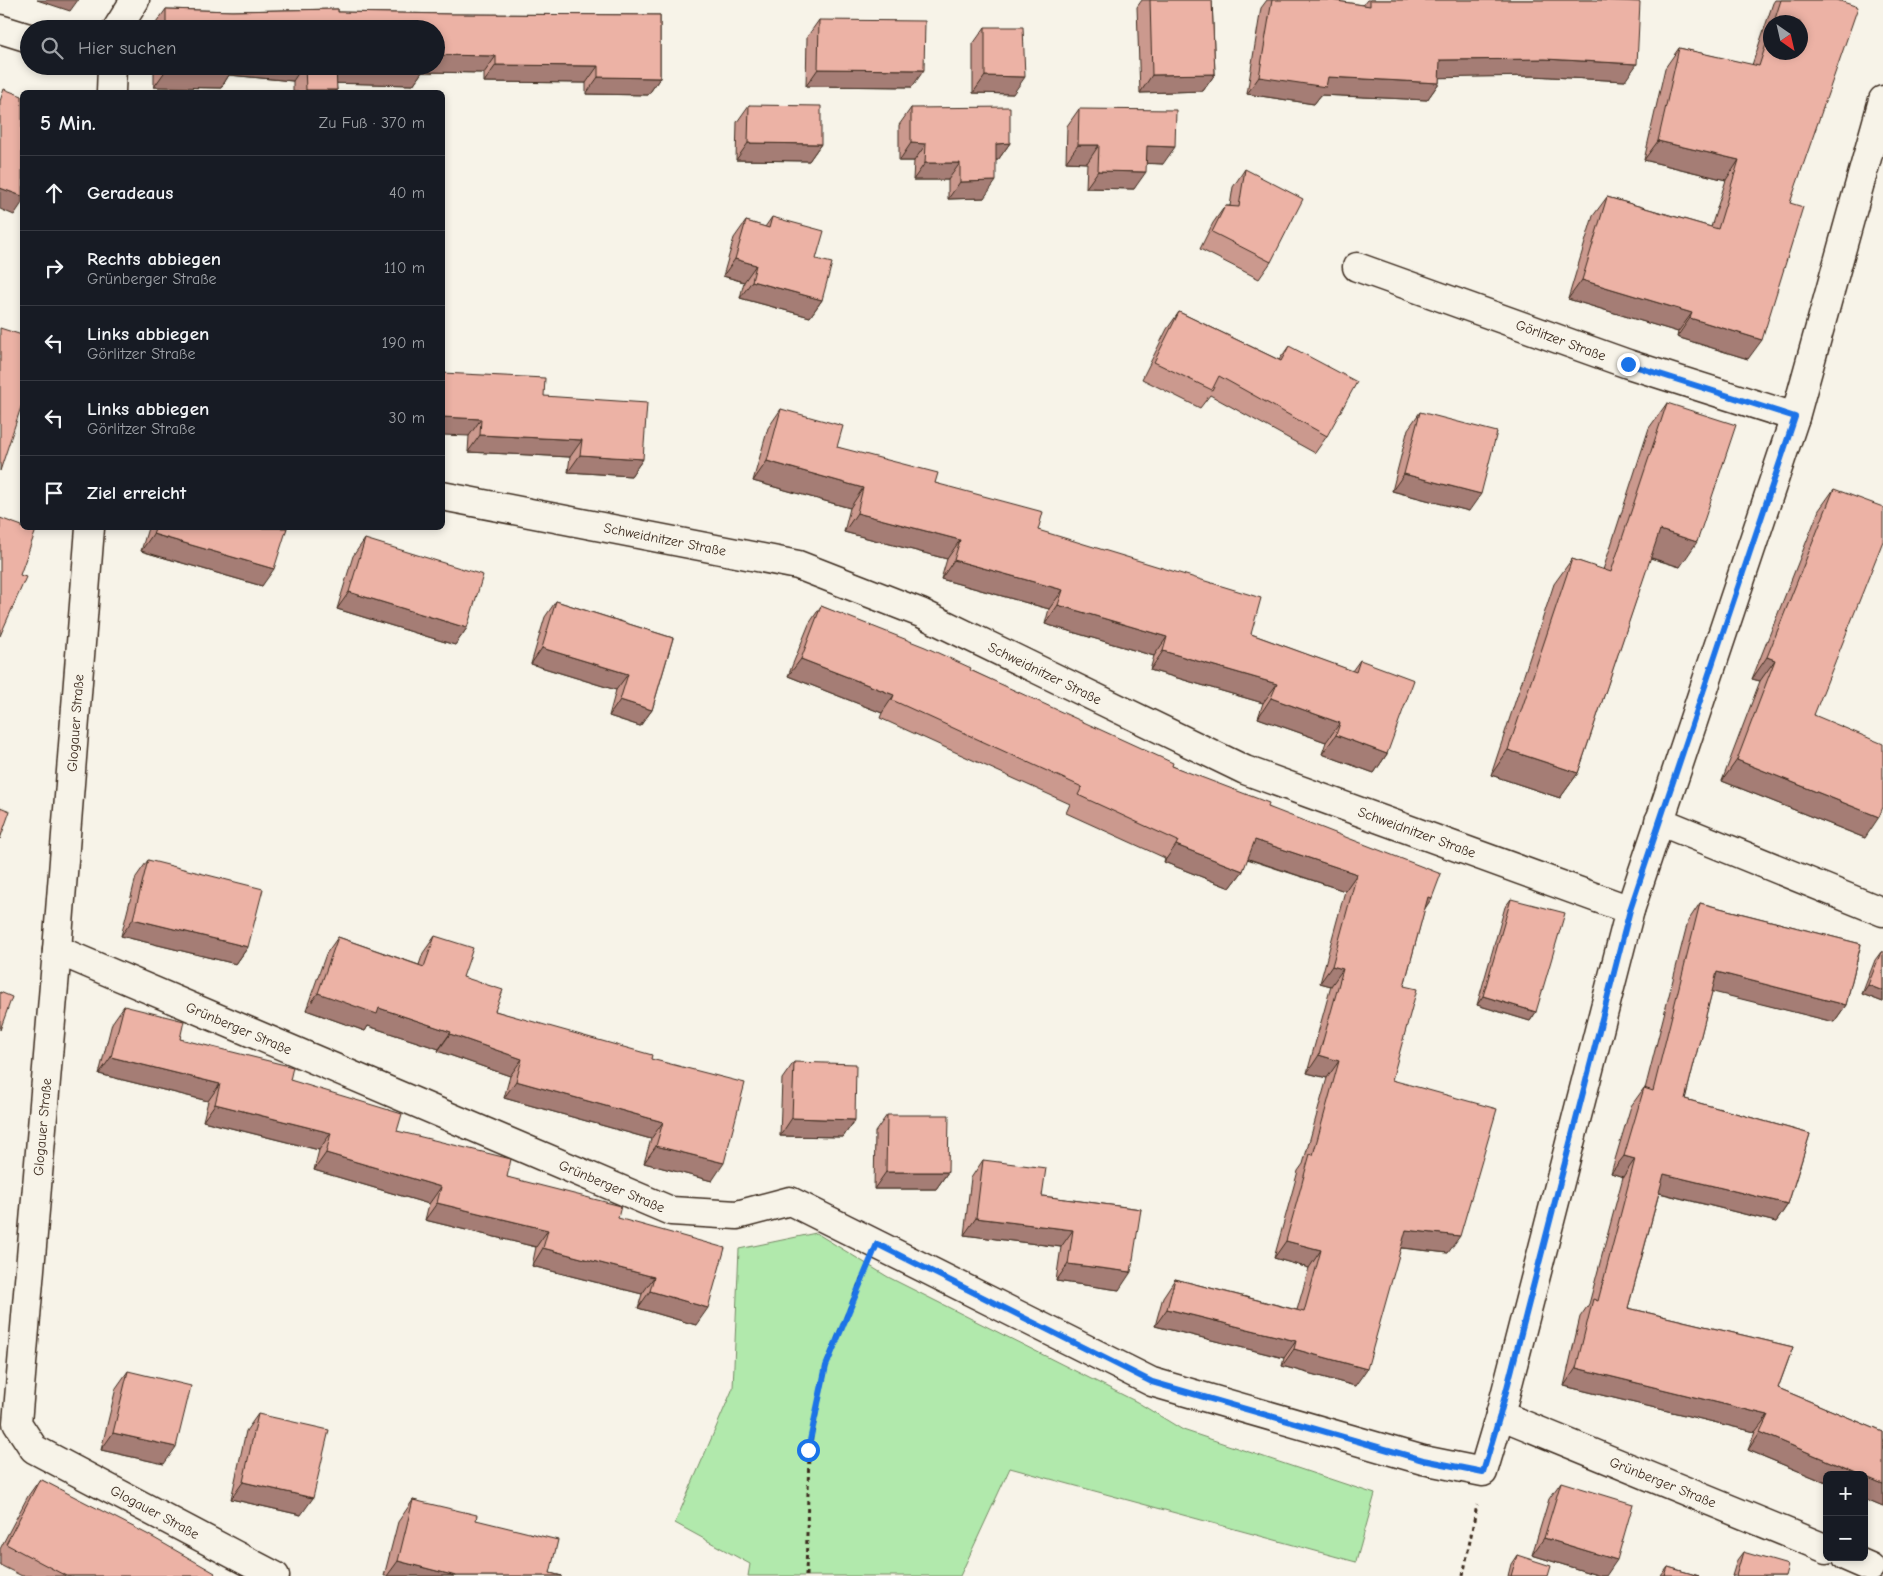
<!DOCTYPE html>
<html lang="de">
<meta charset="utf-8">
<style>
body{margin:0;font-family:"Comic Neue",sans-serif;background:#20242c;color:#f1f3f6}
.controls{position:absolute;right:15px;bottom:15px;display:grid;overflow:hidden;border-radius:8px;box-shadow:0 2px 8px #0003}
.controls button{width:45px;height:45px;display:grid;place-items:center;padding:0;border:0;border-bottom:1px solid #363941;background:#171b24;color:#f1f3f6;font:25px sans-serif}
.compass{position:absolute;left:1763px;top:15px;width:45px;height:45px;border-radius:50%;background:#171b24;box-shadow:0 2px 8px #0003;rotate:146deg}
.stop{position:absolute;width:15px;height:15px;margin:-11px;border:4px solid #1a73e8;border-radius:50%;background:#fff}
.stop.end{background:#1a73e8;border-color:#fff;box-shadow:0 1px 5px #0008}
.list{margin:0;padding:0;list-style:none}
h2{display:flex;justify-content:space-between;align-items:center;height:65px;margin:0;padding:0 20px;font-size:21px}
h2 small{font-size:16px;font-weight:400;color:#9ea1a6}
.list li{display:grid;grid-template-columns:32px 1fr auto;gap:15px;align-items:center;box-sizing:border-box;height:75px;padding:0 20px;border-top:1px solid #363941}
.list b{display:block;font-size:19px;white-space:nowrap}
.list p{margin:0;font-size:16px;white-space:nowrap;color:#9ea1a6}
.list em{font-size:16px;font-style:normal;color:#9ea1a6}
.icon{flex:none;width:28px;height:28px;fill:none;stroke:currentColor;stroke-width:2;stroke-linecap:round;stroke-linejoin:round}
.map{position:relative;flex:none;width:1883px;height:1576px;overflow:hidden}
.search{position:absolute;background:#171b24;box-shadow:0 2px 8px #0003;left:20px;top:20px;width:425px;height:55px;display:flex;align-items:center;gap:12px;box-sizing:border-box;padding:0 18px;border-radius:28px;color:#9ea1a6;font-size:19px}
.panel{position:absolute;background:#171b24;box-shadow:0 2px 8px #0003;left:20px;top:90px;width:425px;height:440px;border-radius:8px}
.map>svg:first-child{display:block}
.green{fill:#b1e9ac;stroke:#768a65}
.lines{fill:none;stroke-linecap:round;stroke-linejoin:round}
.minor-casing{stroke:#3b2a1e;stroke-width:31}
.path{stroke:#3b2a1e;stroke-width:3;stroke-dasharray:4 4;stroke-linecap:butt}
.minor{stroke:#f7f3e8;stroke-width:28}
.wall{fill:#cb998e;stroke:#3b2a1e;fill-rule:evenodd}
.shaded-wall{fill:#a57d74;stroke:#3b2a1e}
.building{fill:#ecb2a5;stroke:#3b2a1e}
.route{stroke:#1a73e8;stroke-width:6}
.labels{text-anchor:middle;stroke-width:4.5;stroke-linejoin:round;paint-order:stroke}
.street-label{font-size:14px;fill:#3b2a1e;stroke:#f7f3e8}
</style>
<div class="map">
<svg width="1883" height="1576" viewBox="0 0 1883 1576">
<rect width="100%" height="100%" fill="#f7f3e8"/>
<filter id="ink" filterUnits="userSpaceOnUse"><feTurbulence type="fractalNoise" baseFrequency=".02" numOctaves="2"/><feDisplacementMap in="SourceGraphic" scale="10" xChannelSelector="R" yChannelSelector="G"/><feConvolveMatrix kernelMatrix="1 2 1 2 8 2 1 2 1" color-interpolation-filters="sRGB"/></filter>
<g filter="url(#ink)">
<!-- green -->
<path class="green" d="M816,1233L888,1277L1137,1402L1183,1430L1375,1494L1356,1562L1010,1468L960,1576H748L750,1564L675,1523L733,1388L739,1249Z"/>
<g class="lines">
<defs>
<g id="minor">
<path d="M0,29L29,38"/>
<path d="M117,29L135,0"/>
<path d="M111,92L112,66"/>
<path d="M1357,267L1628,364L1795,417"/>
<path d="M442,496L798,565L921,613L1245,770L1630,910"/>
<path d="M90,528L57,950L17,1423L34,1449L275,1576"/>
<path d="M1659,821L1883,912"/>
<path d="M57,950L671,1211L737,1215L790,1201L1152,1382L1423,1460L1483,1472L1500,1415L1630,910L1795,417L1883,100"/>
<path d="M1500,1415L1827,1549"/>
<path d="M1847,1557L1870,1567"/>
</g>
</defs>
<!-- minor casing -->
<use href="#minor" class="minor-casing"/>
<!-- path -->
<g class="path">
<path d="M806,1576L809,1450L826,1366L862,1277"/>
<path d="M1463,1576L1477,1505"/>
</g>
<!-- minor -->
<use href="#minor" class="minor"/>
</g>
<!-- wall -->
<g class="wall">
<path d="M1142,0H1212L1215,74L1203,91L1140,93L1137,7Z"/>
<path d="M1267,0H1330L1363,5L1367,0H1593L1625,81L1533,76L1439,77V83L1427,100L1321,95L1314,104L1247,94L1261,8Z"/>
<path d="M1775,0H1837L1790,203L1748,359L1677,337L1678,332L1568,299L1593,216L1607,197L1711,227L1726,180L1644,160L1665,68L1679,48L1752,65L1773,3ZM1770,22H1800L1770,52Z"/>
<path d="M166,9L232,11L338,9V12L451,14L660,15V78L648,95L586,94V83L484,82V73L422,72L413,85L336,83L337,90L335,92H293V81L229,75L221,88L154,87V66H436V29H154V26Z"/>
<path d="M819,20L912,87L806,86L807,37Z"/>
<path d="M985,27L1013,94L973,93V44Z"/>
<path d="M749,105L821,144L809,161L736,160L737,122Z"/>
<path d="M911,108L1010,143L998,160H996L984,198L948,199V180H913L914,161H899V125Z"/>
<path d="M1079,109L1163,164L1146,163L1134,189L1086,188L1087,163L1066,162L1067,126Z"/>
<path d="M1245,169L1271,262L1259,279L1200,249L1213,223L1225,206H1230L1233,187Z"/>
<path d="M772,217L816,259L822,300L810,317L740,298L744,282L723,276L734,238L746,221L765,227Z"/>
<path d="M1179,312L1279,360L1289,346L1327,436L1315,453L1210,395L1200,408L1142,379L1167,329Z"/>
<path d="M442,373L544,396L643,459L631,476L568,472L570,457L468,452L469,436Z"/>
<path d="M1667,403L1680,567L1650,558L1578,773L1560,798L1491,775L1554,584L1572,559L1603,570L1649,428Z"/>
<path d="M781,409L837,447L935,483L1038,530L1251,634L1352,671L1360,660L1387,754L1374,773L1322,754L1326,742L1258,718L1263,703L1150,670L1154,656L1045,624L1049,609L941,579L947,559L844,532L850,508L753,481L768,428Z"/>
<path d="M1420,412L1469,511L1392,491L1408,429Z"/>
<path d="M1834,489L1814,715L1865,838L1722,781L1760,681L1752,679L1819,510Z"/>
<path d="M148,528H287L262,586L141,551Z"/>
<path d="M365,539L467,628L455,645L337,609L353,556Z"/>
<path d="M556,601L673,638L652,710L640,726L609,716L616,690L531,664L545,617Z"/>
<path d="M821,606L970,670L1172,766L1268,807L1432,898L1425,907L1404,986L1392,1080L1448,1253L1401,1248L1355,1386L1282,1366L1284,1358L1155,1326L1163,1297L1175,1279L1297,1310L1309,1268L1274,1258L1298,1171L1303,1164L1327,1078L1307,1073L1331,986L1320,983L1345,891L1247,859L1243,871L1230,888L1164,862L1165,858L1066,813L1070,804L880,718L882,713L788,676L809,624Z"/>
<path d="M148,860L248,947L236,964L121,936L136,877Z"/>
<path d="M1511,899L1536,1012L1530,1021L1477,1005L1505,907Z"/>
<path d="M1700,903L1861,944L1846,1005L1834,1022L1712,991L1685,1099L1810,1134L1788,1204L1776,1222L1659,1193L1628,1308L1793,1347L1778,1388L1883,1432V1507L1864,1499V1475H1827V1483L1748,1450L1755,1432L1564,1386L1580,1317L1589,1304L1623,1177L1611,1173L1631,1106L1644,1088L1645,1089L1688,921Z"/>
<path d="M435,936L463,977L495,1011L651,1059L712,1181L644,1163L651,1139L504,1098L510,1076L438,1051L439,1049L368,1026L365,1031L306,1010L326,954L338,937L419,965L423,953Z"/>
<path d="M1881,952H1883V1002L1862,994L1875,960Z"/>
<path d="M124,1006L180,1039L290,1080L397,1131L507,1177L618,1218L696,1325L638,1308L642,1294L532,1266L536,1247L425,1220L429,1204L314,1170L319,1150L203,1121L208,1101L99,1074L112,1023Z"/>
<path d="M794,1062L855,1120L843,1137L780,1136L782,1079Z"/>
<path d="M887,1115L948,1172L936,1189H874L875,1132Z"/>
<path d="M983,1160L1042,1196L1141,1209L1119,1290L1056,1281L1061,1247L964,1235L971,1178Z"/>
<path d="M128,1371L164,1464L101,1450L116,1388Z"/>
<path d="M258,1414L301,1515L231,1499L246,1431Z"/>
<path d="M40,1479L213,1576H22L0,1565V1549L28,1496Z"/>
<path d="M1561,1482L1606,1576H1600L1532,1555L1549,1499Z"/>
<path d="M413,1500L476,1520L550,1573L562,1576H384L398,1522Z"/>
<path d="M1743,1552L1785,1576H1732L1737,1560Z"/>
<path d="M1517,1555L1548,1576H1508L1511,1564Z"/>
<path d="M1668,1567L1699,1576H1661Z"/>
</g>
<!-- shaded-wall -->
<g class="shaded-wall">
<path d="M37,0H78L70,11Z"/>
<path d="M436,55L496,56L484,73L422,72L413,85L324,83L336,66H436Z"/>
<path d="M1545,59L1637,64L1625,81L1533,76L1428,78L1440,60Z"/>
<path d="M496,65L598,66L586,83L484,82Z"/>
<path d="M227,66H303L293,81L229,75L221,88L154,87L166,70Z"/>
<path d="M818,69L924,70L912,87L806,86Z"/>
<path d="M1215,74L1203,91L1140,93L1152,75Z"/>
<path d="M985,76L1025,77L1013,94L973,93Z"/>
<path d="M598,77L660,78L648,95L586,94Z"/>
<path d="M1259,77H1328L1439,83L1427,100L1321,95L1314,104L1247,94Z"/>
<path d="M306,90H337L335,92H304Z"/>
<path d="M1658,141L1739,160L1726,180L1644,160Z"/>
<path d="M748,143L821,144L809,161L736,160Z"/>
<path d="M911,143L926,144L914,161H899Z"/>
<path d="M1010,143L998,160L984,161L996,144Z"/>
<path d="M1078,145H1099L1087,163L1066,162Z"/>
<path d="M1147,146L1175,147L1163,164L1135,163Z"/>
<path d="M925,163H960L948,180H913Z"/>
<path d="M1098,171L1146,172L1134,189L1086,188Z"/>
<path d="M996,181L984,198L948,199L960,182Z"/>
<path d="M0,188L22,196V203L14,215L0,209Z"/>
<path d="M735,259L756,265L744,282L723,276Z"/>
<path d="M1582,280L1692,313L1678,332L1568,299Z"/>
<path d="M752,281L822,300L810,317L740,298Z"/>
<path d="M1690,318L1762,340L1748,359L1677,337Z"/>
<path d="M442,417L481,419L469,436L442,435Z"/>
<path d="M480,435L582,440L570,457L468,452Z"/>
<path d="M580,455L643,459L631,476L568,472Z"/>
<path d="M767,461L863,488L850,508L753,481Z"/>
<path d="M1404,474L1481,494L1469,511L1392,491Z"/>
<path d="M857,513L960,540L947,559L844,532Z"/>
<path d="M1660,530L1697,542L1680,567L1642,555Z"/>
<path d="M153,534L274,569L262,586L141,551Z"/>
<path d="M954,560L1063,590L1049,609L941,579Z"/>
<path d="M349,592L467,628L455,645L337,609Z"/>
<path d="M1058,605L1167,637L1154,656L1045,624Z"/>
<path d="M542,648L628,674L616,690L531,664Z"/>
<path d="M1163,651L1277,684L1263,703L1150,670Z"/>
<path d="M1767,657L1775,660L1760,681L1752,679Z"/>
<path d="M801,659L894,695L882,713L788,676Z"/>
<path d="M1271,698L1340,723L1326,742L1258,718Z"/>
<path d="M620,700L652,710L640,726L609,716Z"/>
<path d="M1336,735L1387,754L1374,773L1322,754Z"/>
<path d="M1508,750L1578,773L1560,798L1491,775Z"/>
<path d="M1737,760L1879,817L1865,838L1722,781Z"/>
<path d="M1255,840L1357,874L1345,891L1243,857Z"/>
<path d="M1176,845L1243,871L1230,888L1164,862Z"/>
<path d="M1428,897L1432,898L1420,916Z"/>
<path d="M133,919L248,947L236,964L121,936Z"/>
<path d="M1332,966L1343,969L1331,986L1320,983Z"/>
<path d="M1717,972L1846,1005L1834,1022L1705,990Z"/>
<path d="M1868,985L1883,991V1002L1862,994Z"/>
<path d="M318,993L379,1008L451,1032L439,1049L368,1026L365,1031L306,1010Z"/>
<path d="M1483,996L1536,1012L1530,1021L1477,1005Z"/>
<path d="M450,1034L522,1059L510,1076L438,1051Z"/>
<path d="M1319,1055L1339,1061L1327,1078L1307,1073Z"/>
<path d="M111,1057L220,1084L208,1101L99,1074Z"/>
<path d="M516,1081L663,1122L651,1139L504,1098Z"/>
<path d="M215,1104L331,1133L319,1150L203,1121Z"/>
<path d="M792,1118L855,1120L843,1137L780,1136Z"/>
<path d="M656,1146L724,1163L712,1181L644,1163Z"/>
<path d="M326,1153L441,1187L429,1204L314,1170Z"/>
<path d="M1624,1156L1635,1159L1623,1177L1611,1173Z"/>
<path d="M886,1172H948L936,1189H874Z"/>
<path d="M1664,1174L1788,1204L1776,1222L1652,1191Z"/>
<path d="M437,1203L548,1230L536,1247L425,1220Z"/>
<path d="M976,1218L1073,1230L1061,1247L964,1235Z"/>
<path d="M1406,1230L1460,1236L1448,1253L1394,1247Z"/>
<path d="M1286,1241L1321,1250L1309,1268L1274,1258Z"/>
<path d="M543,1248L654,1277L642,1294L532,1266Z"/>
<path d="M1068,1264L1131,1272L1119,1290L1056,1281Z"/>
<path d="M650,1291L708,1308L696,1325L638,1308Z"/>
<path d="M1167,1309L1296,1341L1284,1358L1155,1326Z"/>
<path d="M1294,1349L1367,1369L1355,1386L1282,1366Z"/>
<path d="M1576,1368L1768,1415L1755,1432L1564,1386Z"/>
<path d="M1760,1432L1861,1475H1827V1483L1748,1450Z"/>
<path d="M113,1433L176,1447L164,1464L101,1450Z"/>
<path d="M1864,1476L1883,1484V1507L1864,1499Z"/>
<path d="M243,1482L313,1498L301,1515L231,1499Z"/>
<path d="M1544,1538L1617,1560L1606,1576H1600L1532,1555Z"/>
<path d="M398,1561L456,1576H387Z"/>
</g>
<!-- building -->
<g class="building">
<path d="M1150,0H1212L1215,74L1152,75Z"/>
<path d="M1272,0H1330L1370,6V0H1593L1640,2L1637,64L1545,59L1440,60L1439,83L1328,77L1326,87L1259,77Z"/>
<path d="M1781,0H1837L1858,7L1790,203L1803,207L1762,340L1690,318L1692,313L1582,280L1607,197L1718,229L1739,160L1658,141L1679,48L1759,66L1770,32V52H1800V22H1774Z"/>
<path d="M166,9L232,11L338,9V12L451,14L660,15V78L598,77V66L496,65V56L436,55V29H166Z"/>
<path d="M819,20L925,21L924,70L818,69Z"/>
<path d="M985,27H1023L1025,77L985,76Z"/>
<path d="M166,66H233V71L166,70Z"/>
<path d="M305,66H336L337,90H306Z"/>
<path d="M372,66H425V67Z"/>
<path d="M4,89L22,96V196L0,188V101Z"/>
<path d="M749,105L821,106V144L748,143Z"/>
<path d="M1010,107V143L996,144V181L960,182V163H925L926,144L911,143V108Z"/>
<path d="M1079,109L1176,110L1175,147L1147,146L1146,172L1098,171L1099,145H1078Z"/>
<path d="M1245,169L1303,199L1271,262L1212,232L1225,206L1239,207Z"/>
<path d="M772,217L824,231L816,259L832,263L822,300L752,281L756,265L735,259L746,221L769,228Z"/>
<path d="M1179,312L1281,361L1289,346L1357,382L1327,436L1219,376L1212,390L1154,362Z"/>
<path d="M0,328L22,335V404L0,471Z"/>
<path d="M442,373L545,378L544,396L647,403L643,459L580,455L582,440L480,435L481,419L442,417Z"/>
<path d="M1667,403L1736,425L1697,542L1660,530L1578,773L1508,750L1572,559L1611,572Z"/>
<path d="M781,409L843,426L837,447L938,473L935,483L1043,512L1038,530L1261,598L1251,634L1356,672L1360,660L1414,680L1387,754L1336,735L1340,723L1271,698L1277,684L1163,651L1167,637L1058,605L1063,590L954,560L960,540L857,513L863,488L767,461Z"/>
<path d="M1420,412L1497,432L1481,494L1404,474Z"/>
<path d="M1834,489L1883,507V541L1814,715L1883,744V807L1879,817L1737,760L1775,660L1767,657Z"/>
<path d="M0,518L22,526V528H27L36,530L20,575L26,577L0,636Z"/>
<path d="M155,528H287L274,569L153,534Z"/>
<path d="M365,539L483,575L467,628L349,592Z"/>
<path d="M556,601L673,638L652,710L620,700L628,674L542,648Z"/>
<path d="M821,606L925,647L971,668L970,670L1173,763L1172,766L1269,803L1268,807L1441,874L1432,898L1428,897L1404,986L1417,989L1392,1080L1497,1109L1460,1236L1406,1230L1367,1369L1294,1349L1296,1341L1167,1309L1175,1279L1304,1312L1321,1250L1286,1241L1310,1154L1313,1155L1339,1061L1319,1055L1343,969L1332,966L1357,874L1255,840L1243,871L1176,845L1178,841L1078,795L1082,787L892,700L894,695L801,659Z"/>
<path d="M0,807L10,811L0,839Z"/>
<path d="M148,860L263,889L248,947L133,919Z"/>
<path d="M1511,899L1565,913L1536,1012L1483,996Z"/>
<path d="M1700,903L1861,944L1846,1005L1717,972L1685,1099L1810,1134L1788,1204L1664,1174L1628,1308L1793,1347L1778,1388L1883,1432V1484L1864,1476V1475H1861L1760,1432L1768,1415L1576,1368L1593,1299L1598,1301L1635,1159L1624,1156L1644,1088L1653,1091Z"/>
<path d="M435,936L473,948L463,977L503,990L495,1011L652,1055L651,1059L745,1083L724,1163L656,1146L663,1122L516,1081L522,1059L450,1034L451,1032L379,1008L377,1014L318,993L338,937L424,967Z"/>
<path d="M1881,952H1883V991L1868,985Z"/>
<path d="M0,992L12,997L0,1030Z"/>
<path d="M124,1006L184,1021L180,1039L293,1067L290,1080L402,1114L397,1131L511,1159L507,1177L621,1206L618,1218L725,1248L708,1308L650,1291L654,1277L543,1248L548,1230L437,1203L441,1187L326,1153L331,1133L215,1104L220,1084L111,1057Z"/>
<path d="M794,1062L856,1064L855,1120L792,1118Z"/>
<path d="M887,1115H949L948,1172H886Z"/>
<path d="M983,1160L1046,1168L1042,1196L1141,1209L1131,1272L1068,1264L1073,1230L976,1218Z"/>
<path d="M128,1371L191,1386L176,1447L113,1433Z"/>
<path d="M258,1414L329,1430L313,1498L243,1482Z"/>
<path d="M40,1479L147,1534L215,1573L213,1576H66L6,1544Z"/>
<path d="M1561,1482L1633,1504L1617,1560L1544,1538Z"/>
<path d="M413,1500L477,1515L476,1520L558,1540L550,1573L562,1576H456L398,1561Z"/>
<path d="M1743,1552L1788,1565L1785,1576H1736Z"/>
<path d="M1517,1555L1551,1566L1548,1576H1511Z"/>
<path d="M1668,1567L1699,1576H1665Z"/>
</g>
</g>
<g class="lines" filter="url(#ink)">
<!-- route -->
<path class="route" d="M808,1450L826,1366L877,1244L1152,1382L1423,1460L1483,1472L1500,1415L1630,910L1795,417L1628,364"/>
</g>
<g class="labels">
<!-- street labels -->
<g class="street-label">
<text transform="translate(1561 340) rotate(20)" y="5">Görlitzer Straße</text>
<text transform="translate(665 539) rotate(11)" y="5">Schweidnitzer Straße</text>
<text transform="translate(1045 673) rotate(26)" y="5">Schweidnitzer Straße</text>
<text transform="translate(75 723) rotate(-86)" y="5">Glogauer Straße</text>
<text transform="translate(1417 832) rotate(20)" y="5">Schweidnitzer Straße</text>
<text transform="translate(239 1028) rotate(23)" y="5">Grünberger Straße</text>
<text transform="translate(42 1127) rotate(-85)" y="5">Glogauer Straße</text>
<text transform="translate(612 1186) rotate(23)" y="5">Grünberger Straße</text>
<text transform="translate(1663 1482) rotate(22)" y="5">Grünberger Straße</text>
<text transform="translate(155 1512) rotate(28)" y="5">Glogauer Straße</text>
</g>
</g>
</svg>
<div class="controls">
<button>+</button>
<button>−</button>
</div>
<svg class="compass" viewBox="-18 -18 36 36"><path d="M0-13l5 13h-10z" fill="#e53935"/><path d="M0 13l5-13h-10z" fill="#9ea1a6"/></svg>
<div class="stop" style="left:808px;top:1450px"></div>
<div class="stop end" style="left:1628px;top:364px"></div>
<div class="search"><svg class="icon" aria-label="search" viewBox="0 0 24 24"><circle cx="10" cy="10" r="6"/><path d="M15 15l6 6"/></svg>Hier suchen</div>
<section class="panel">
<h2>5 Min.<small>Zu Fuß · 370 m</small></h2>
<ul class="list">
<li><svg class="icon" aria-label="ahead" viewBox="0 0 24 24"><path d="M12 20V5M6 11l6-6 6 6"/></svg><div><b>Geradeaus</b></div><em>40 m</em></li>
<li><svg class="icon" aria-label="right" viewBox="0 0 24 24"><path d="M7 20v-9h11M14 6l5 5-5 5"/></svg><div><b>Rechts abbiegen</b><p>Grünberger Straße</p></div><em>110 m</em></li>
<li><svg class="icon" aria-label="left" viewBox="0 0 24 24"><path d="M17 20v-9H6M10 6l-5 5 5 5"/></svg><div><b>Links abbiegen</b><p>Görlitzer Straße</p></div><em>190 m</em></li>
<li><svg class="icon" aria-label="left" viewBox="0 0 24 24"><path d="M17 20v-9H6M10 6l-5 5 5 5"/></svg><div><b>Links abbiegen</b><p>Görlitzer Straße</p></div><em>30 m</em></li>
<li><svg class="icon" aria-label="arrive" viewBox="0 0 24 24"><path d="M6 21V4h12l-3 4 3 4H6"/></svg><div><b>Ziel erreicht</b></div></li>
</ul>
</section>
</div>
